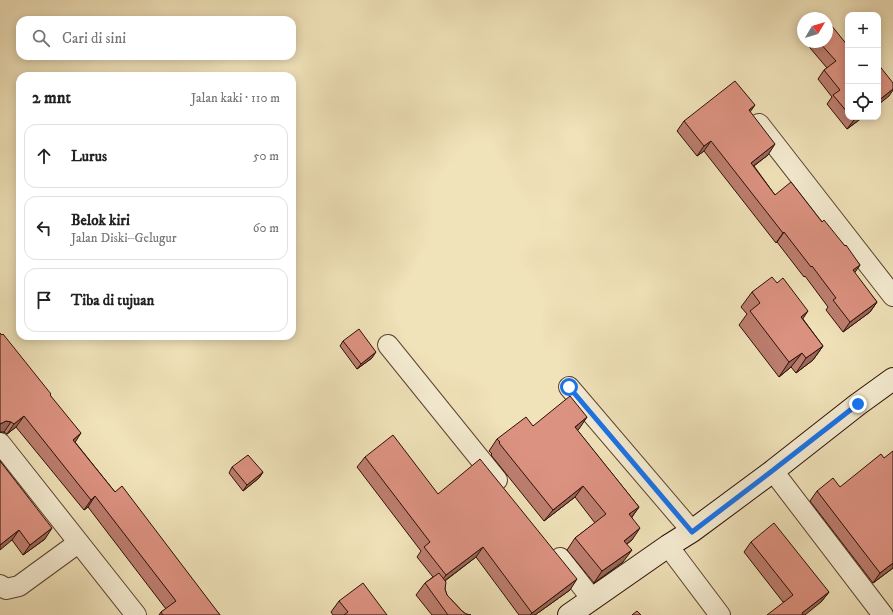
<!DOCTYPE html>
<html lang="id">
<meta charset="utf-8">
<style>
body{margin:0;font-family:"IM FELL DW Pica",serif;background:#f6f6f6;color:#222}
.controls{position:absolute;right:12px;top:12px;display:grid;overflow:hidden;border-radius:8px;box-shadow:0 2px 10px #0003}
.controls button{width:36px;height:36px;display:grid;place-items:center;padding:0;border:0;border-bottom:1px solid #e0e0e0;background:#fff;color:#222;font:20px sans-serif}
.compass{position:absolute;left:797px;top:12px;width:36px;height:36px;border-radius:50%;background:#fff;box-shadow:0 2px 10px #0003;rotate:52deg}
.stop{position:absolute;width:12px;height:12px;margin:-9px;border:3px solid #1a73e8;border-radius:50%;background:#fff}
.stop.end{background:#1a73e8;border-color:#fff;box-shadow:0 1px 4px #0008}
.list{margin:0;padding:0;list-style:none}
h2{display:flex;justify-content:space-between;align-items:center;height:52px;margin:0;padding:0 16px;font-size:17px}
h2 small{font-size:13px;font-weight:400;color:#767676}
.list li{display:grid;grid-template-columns:26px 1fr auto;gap:12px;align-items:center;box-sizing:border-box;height:64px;margin:0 8px 8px;padding:0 8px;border:1px solid #e0e0e0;border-radius:12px}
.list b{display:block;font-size:15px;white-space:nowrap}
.list p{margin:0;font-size:13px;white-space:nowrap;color:#767676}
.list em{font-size:13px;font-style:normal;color:#767676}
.icon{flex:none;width:22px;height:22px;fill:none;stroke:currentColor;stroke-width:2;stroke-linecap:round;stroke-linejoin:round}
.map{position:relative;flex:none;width:893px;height:615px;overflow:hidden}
.search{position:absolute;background:#fff;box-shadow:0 2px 10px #0003;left:16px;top:16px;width:280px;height:44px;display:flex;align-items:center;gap:10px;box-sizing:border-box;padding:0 14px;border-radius:12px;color:#767676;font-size:15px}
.panel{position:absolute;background:#fff;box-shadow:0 2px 10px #0003;left:16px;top:72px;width:280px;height:268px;border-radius:12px}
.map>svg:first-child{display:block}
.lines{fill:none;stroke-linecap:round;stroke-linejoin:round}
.street-casing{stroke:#5d4432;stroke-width:22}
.secondary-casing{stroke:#2c0f05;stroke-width:24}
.street{stroke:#f5ecd2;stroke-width:20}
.secondary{stroke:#f5ecd2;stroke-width:22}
.wall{fill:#bd7e6f;stroke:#2c0f05}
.shaded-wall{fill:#9a665a;stroke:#2c0f05}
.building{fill:#dc9281;stroke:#2c0f05}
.route{stroke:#1a73e8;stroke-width:5}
</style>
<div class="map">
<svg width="893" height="615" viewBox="0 0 893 615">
<rect width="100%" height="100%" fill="#f0e2b9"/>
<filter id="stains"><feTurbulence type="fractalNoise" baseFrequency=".005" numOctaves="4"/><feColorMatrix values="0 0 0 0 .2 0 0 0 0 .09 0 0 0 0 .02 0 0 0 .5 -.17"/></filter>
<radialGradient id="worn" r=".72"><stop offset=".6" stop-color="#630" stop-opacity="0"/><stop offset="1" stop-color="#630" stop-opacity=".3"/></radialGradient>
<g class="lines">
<defs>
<g id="street">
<path d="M759,124L893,296"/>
<path d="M388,345L497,480"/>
<path d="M569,387L692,531"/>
<path d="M0,443L136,615"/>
<path d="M773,471L883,615"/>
<path d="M668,546L720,615"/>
<path d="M560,558L592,599"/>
<path d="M0,585L6,589L19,586L78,543"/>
</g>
<path id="secondary" d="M569,615L668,546L692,531L773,471L857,405L893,379"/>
</defs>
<!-- street casing -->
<use href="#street" class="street-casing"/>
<!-- secondary casing -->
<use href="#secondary" class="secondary-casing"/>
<!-- street -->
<use href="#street" class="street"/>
<!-- secondary -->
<use href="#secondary" class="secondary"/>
</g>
<!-- wall -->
<g class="wall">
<path d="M805,42H827L848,46V117H863L847,129L827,104L832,97L818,79L824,70L827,68Z"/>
<path d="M750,112L768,155L754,166L775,195L822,222L845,246L860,265L854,273L877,302L870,312L843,332L826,310L828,307L805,276L804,277L777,242L776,243L704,151L697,156L677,131L684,121Z"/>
<path d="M777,283L803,319L823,346L813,360L796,373L791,367L779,377L739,325L747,314L741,307L752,292Z"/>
<path d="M0,333L50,395L75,442L115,492L220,615H159L161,612L166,609L88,507L84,510L16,427L7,434L4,432H0Z"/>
<path d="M343,341L372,358L357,369L340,346Z"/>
<path d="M587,417L577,430L639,507L632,517V540L627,544L623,562L594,583L567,550L575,538L595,523L575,497L544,521L491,455L492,454L489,451L497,439L533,426Z"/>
<path d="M365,457L438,494L570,590L535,615H519L476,557L445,581V589L447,595L462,611L466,614L471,615H432L416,595L425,583L433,577L417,557L421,551L357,467Z"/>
<path d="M0,461L45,539L23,555L12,540Z"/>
<path d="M232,467L263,472L259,478L243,491L229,473Z"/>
<path d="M840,487L893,568L873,583L810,501L817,491Z"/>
<path d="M751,542L829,592L821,602H783L744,552Z"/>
<path d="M339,601L387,615H333L331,612Z"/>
</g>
<!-- shaded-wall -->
<g class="shaded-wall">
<path d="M893,89V90L889,96L878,105V101Z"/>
<path d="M755,105L748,115L749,110Z"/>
<path d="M858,117H863L847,129L854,120Z"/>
<path d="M711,141L704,151L697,156L704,146Z"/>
<path d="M775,144L768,155L744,173L751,163Z"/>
<path d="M784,232L777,242L776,243L783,233Z"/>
<path d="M860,265L853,275V270Z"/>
<path d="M877,302L870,312L843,332L850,322Z"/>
<path d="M808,311L798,326L801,317Z"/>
<path d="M823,346L813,360L796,373L806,358Z"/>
<path d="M376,352L372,358L357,369L361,364Z"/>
<path d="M802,353L791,367L779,377L789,362Z"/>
<path d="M24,416L16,427L7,434L14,424Z"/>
<path d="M587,417L579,429L567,439L575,427Z"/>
<path d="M6,421L11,422L4,432H0V424Z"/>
<path d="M81,433L74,444L73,440Z"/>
<path d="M263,472L259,478L243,491L247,485Z"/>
<path d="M583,486L575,497L544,521L553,510Z"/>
<path d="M95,496L88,507L84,510L91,500Z"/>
<path d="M639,507L631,518L629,514Z"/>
<path d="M52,528L45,539L23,555L30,545Z"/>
<path d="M640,528L632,540L616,552L624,541Z"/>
<path d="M19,530L12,540L0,550V545Z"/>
<path d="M483,547L476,557L439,585L446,575Z"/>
<path d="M632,550L623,562L594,583L602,571Z"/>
<path d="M893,563V568L873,583L880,573Z"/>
<path d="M577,579L570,590L535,615H530L532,613Z"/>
<path d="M829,592L821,602L805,615H800L802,613Z"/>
</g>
<!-- building -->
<g class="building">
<path d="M827,20L848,46V113L833,95L840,90L824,70L836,61L819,42H827Z"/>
<path d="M878,64L893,83V89L878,101Z"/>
<path d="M735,81L755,105L749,110L775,144L751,163L775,195L791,182L822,222L824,220L845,246L846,245L860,265L853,270L877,302L850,322L833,300L836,298L812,266L811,267L784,232L783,233L711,141L704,146L684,121Z"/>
<path d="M851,117H858L854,120Z"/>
<path d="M772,277L777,283L783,278L808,311L801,317L823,346L806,358L802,353L789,362L750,311L760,303L752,292Z"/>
<path d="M359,329L376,352L361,364L343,341Z"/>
<path d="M0,333L2,335L3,334L51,394L50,395L81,433L73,440L115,492L122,486L220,615H163L161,612L176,601L95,496L91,500L24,416L14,424L11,422L6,421L0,424Z"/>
<path d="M570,396L587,417L575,427L639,507L629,514L640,528L624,541L632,550L602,571L575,538L606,514L583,486L553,510L499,443L500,442L497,439L526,417L533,426Z"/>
<path d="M393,435L438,494L480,459L577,579L532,613L483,547L446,575L424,547L430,542L365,457Z"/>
<path d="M893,451V563L880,573L817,491L833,478L840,487L881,454L884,458Z"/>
<path d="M248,455L263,472L247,485L232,467Z"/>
<path d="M0,461L52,528L30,545L19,530L0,545Z"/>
<path d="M774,523L829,592L802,613L803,615H767L793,595L751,542Z"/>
<path d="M439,573L446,582L445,589L447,595L462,611L466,614L471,615H448L425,583Z"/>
<path d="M363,583L387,615H344L348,612L339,601Z"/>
<path d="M637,611L641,615H632Z"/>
</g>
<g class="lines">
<!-- route -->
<path class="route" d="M569,387L692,532L772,471L858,404"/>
</g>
<rect width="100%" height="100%" filter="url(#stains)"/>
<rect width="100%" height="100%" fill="url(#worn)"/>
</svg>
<div class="controls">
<button>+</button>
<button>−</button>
<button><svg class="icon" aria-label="locate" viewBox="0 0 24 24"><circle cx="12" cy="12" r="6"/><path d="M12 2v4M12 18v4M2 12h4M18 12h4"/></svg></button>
</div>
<svg class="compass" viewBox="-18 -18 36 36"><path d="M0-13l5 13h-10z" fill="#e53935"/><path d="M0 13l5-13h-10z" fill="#767676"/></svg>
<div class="stop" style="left:569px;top:387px"></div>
<div class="stop end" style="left:858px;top:404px"></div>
<div class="search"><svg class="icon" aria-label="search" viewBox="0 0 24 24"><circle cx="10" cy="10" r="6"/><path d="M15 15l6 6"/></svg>Cari di sini</div>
<section class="panel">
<h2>2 mnt<small>Jalan kaki · 110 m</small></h2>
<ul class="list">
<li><svg class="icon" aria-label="ahead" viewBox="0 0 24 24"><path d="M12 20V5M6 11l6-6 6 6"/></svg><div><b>Lurus</b></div><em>50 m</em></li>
<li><svg class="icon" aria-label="left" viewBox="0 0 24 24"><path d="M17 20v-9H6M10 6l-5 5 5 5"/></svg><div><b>Belok kiri</b><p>Jalan Diski–Gelugur</p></div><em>60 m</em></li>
<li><svg class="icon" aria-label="arrive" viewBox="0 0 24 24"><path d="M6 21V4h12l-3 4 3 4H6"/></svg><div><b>Tiba di tujuan</b></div></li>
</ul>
</section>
</div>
